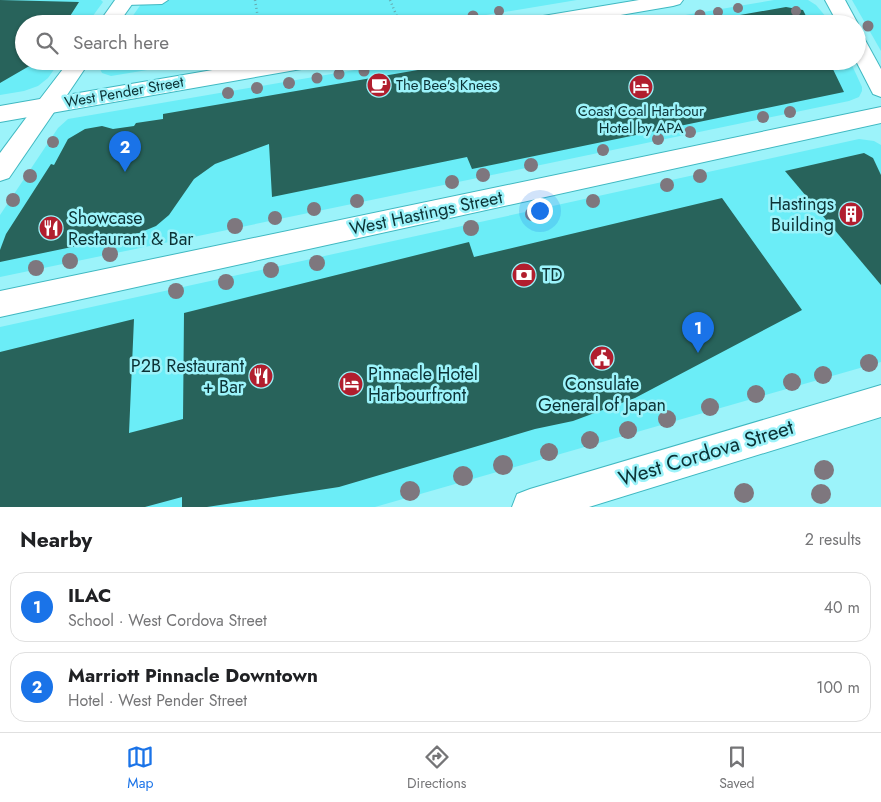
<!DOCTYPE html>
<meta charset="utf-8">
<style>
body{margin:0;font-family:Jost,sans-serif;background:#f6f6f6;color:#202124}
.you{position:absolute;left:539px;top:210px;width:18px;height:18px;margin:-12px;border:4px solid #fff;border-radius:50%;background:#1a73e8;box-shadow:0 0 0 8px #1a73e833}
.badge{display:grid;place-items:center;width:32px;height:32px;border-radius:50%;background:#1a73e8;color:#fff;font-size:16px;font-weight:700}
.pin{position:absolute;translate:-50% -41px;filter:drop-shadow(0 1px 2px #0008)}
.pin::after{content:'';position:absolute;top:26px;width:18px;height:15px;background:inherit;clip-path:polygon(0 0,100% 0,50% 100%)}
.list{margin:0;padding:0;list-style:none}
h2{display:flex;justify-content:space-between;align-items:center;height:65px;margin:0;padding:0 20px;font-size:21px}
h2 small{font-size:16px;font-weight:400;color:#757577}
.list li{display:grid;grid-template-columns:32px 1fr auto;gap:15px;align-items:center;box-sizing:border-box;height:70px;margin:0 10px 10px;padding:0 10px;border:1px solid #e0e0e0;border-radius:15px}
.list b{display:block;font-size:19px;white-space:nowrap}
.list p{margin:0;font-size:16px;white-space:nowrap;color:#757577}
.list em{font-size:16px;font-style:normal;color:#757577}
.icon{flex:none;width:28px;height:28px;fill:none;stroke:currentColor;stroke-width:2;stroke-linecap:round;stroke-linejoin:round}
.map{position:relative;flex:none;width:881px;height:507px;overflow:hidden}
.search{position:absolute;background:#fff;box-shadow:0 1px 4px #0004;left:15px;right:15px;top:15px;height:55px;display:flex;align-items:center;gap:12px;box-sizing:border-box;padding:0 18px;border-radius:28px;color:#757577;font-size:19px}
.sheet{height:225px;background:#fff}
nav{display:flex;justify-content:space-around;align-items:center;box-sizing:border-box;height:70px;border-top:1px solid #e0e0e0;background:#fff;font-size:14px;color:#757577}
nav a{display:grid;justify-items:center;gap:2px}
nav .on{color:#1a73e8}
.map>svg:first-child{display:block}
.built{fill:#6bedf7}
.building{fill:#28635b}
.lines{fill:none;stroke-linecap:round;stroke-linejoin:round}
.service-casing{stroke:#3fb8c1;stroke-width:2}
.minor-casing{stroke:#3fb8c1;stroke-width:2}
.tertiary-casing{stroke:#3fb8c1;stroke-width:2}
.secondary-casing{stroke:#3fb8c1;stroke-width:2}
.path{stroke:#66aab0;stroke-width:2.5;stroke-dasharray:1 3;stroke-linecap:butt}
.service{fill:#fff;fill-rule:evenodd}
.minor{fill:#fff;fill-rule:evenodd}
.tertiary{fill:#fff;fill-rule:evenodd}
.secondary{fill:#fff;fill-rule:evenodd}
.tree{fill:#7e777e}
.labels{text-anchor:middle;stroke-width:5;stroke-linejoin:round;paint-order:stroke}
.far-poi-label{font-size:15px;fill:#0b3134;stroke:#9cf3fa;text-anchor:start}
.far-street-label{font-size:15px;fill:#0b3134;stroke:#9cf3fa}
.poi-label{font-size:18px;fill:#0b3134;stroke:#9cf3fa;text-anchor:start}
.street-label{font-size:18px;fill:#0b3134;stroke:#9cf3fa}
.near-street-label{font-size:21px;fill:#0b3134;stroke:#9cf3fa}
</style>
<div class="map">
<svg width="881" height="507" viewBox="0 0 881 507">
<rect width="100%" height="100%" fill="#9cf3fa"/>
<!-- built -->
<g class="built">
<path d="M0,0H101L103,2L87,24H24V61H60L48,78L38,86L24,91L0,95Z"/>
<path d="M144,0H577L432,24H127Z"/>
<path d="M774,0H808L816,5L832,24H632Z"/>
<path d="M852,0H881V51Z"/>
<path d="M101,61H202L111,76L102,73L100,69Z"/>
<path d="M407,61H850L862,87V91L859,97L849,101L0,277V215L58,128L68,119Z"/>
<path d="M859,139L874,141L881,145V362L375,507H0V327Z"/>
</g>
<!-- building -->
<g class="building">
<path d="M0,0L79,2L65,24H24V61H38L0,83Z"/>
<path d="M786,7L803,10L810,24H689Z"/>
<path d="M470,61H829L844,92L472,169L467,157L272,197L269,144L215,164L194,179L169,215L156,226L139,233L0,262V250L6,234L51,164L54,165L68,139L85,129L102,126L113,129L134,126L136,123L163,119V114Z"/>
<path d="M864,153L873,158L881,175V285L785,171Z"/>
<path d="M722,198L802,310L635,398L573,421L535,429L339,487L207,507H182V497L145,507H0V352L134,319L129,433L183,419L184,313L469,242L474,257Z"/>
</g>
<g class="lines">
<defs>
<path id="service" d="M120,0H168L162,4L125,5L121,4Z"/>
<path id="minor" d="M881,385V417L589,507H512L517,494L530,489Z"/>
<g id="tertiary">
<path d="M825,0H845L858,24L857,25L838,24Z"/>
<path d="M857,37L864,38L881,69V97L873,94L856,61Z"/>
<path d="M48,97L56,99L59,105L9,178L0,181V153L40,99Z"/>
<path d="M881,107V123L0,317V291Z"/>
</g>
<g id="secondary">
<path d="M115,0H135L118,24H98Z"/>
<path d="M639,0H683L680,4L673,6L568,24H521L524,20L531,18Z"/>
<path d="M69,61H90L67,95L265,61H317L314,66L307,68L0,122V106L40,99Z"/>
</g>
</defs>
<!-- service casing -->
<use href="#service" class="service-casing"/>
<!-- minor casing -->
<use href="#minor" class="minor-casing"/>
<!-- tertiary casing -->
<use href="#tertiary" class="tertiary-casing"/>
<!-- secondary casing -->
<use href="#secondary" class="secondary-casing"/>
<!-- path -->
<g class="path">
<path d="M255,0L259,24"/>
<path d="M390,0L400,24"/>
<path d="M279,24L294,22V24"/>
</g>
<!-- service -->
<use href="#service" class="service"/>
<!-- minor -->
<use href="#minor" class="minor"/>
<!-- tertiary -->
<use href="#tertiary" class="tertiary"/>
<!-- secondary -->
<use href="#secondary" class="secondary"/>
</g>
<!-- trees -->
<g class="tree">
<circle cx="738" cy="8" r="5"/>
<circle cx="499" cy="11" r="5"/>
<circle cx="796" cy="11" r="5"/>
<circle cx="718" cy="12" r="5"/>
<circle cx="700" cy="15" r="5.5"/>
<circle cx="473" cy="16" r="5.5"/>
<circle cx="868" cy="26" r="5.5"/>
<circle cx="364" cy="71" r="5.5"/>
<circle cx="339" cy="74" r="5.5"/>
<circle cx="317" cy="78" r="5.5"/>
<circle cx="289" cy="83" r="6"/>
<circle cx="257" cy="88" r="6"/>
<circle cx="228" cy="93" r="6"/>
<circle cx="790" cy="112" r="6"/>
<circle cx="763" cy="117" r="6"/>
<circle cx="690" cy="132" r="6"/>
<circle cx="658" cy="139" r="6"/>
<circle cx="53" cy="142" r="6"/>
<circle cx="603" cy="150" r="6"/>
<circle cx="531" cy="165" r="7"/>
<circle cx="483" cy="175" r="7"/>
<circle cx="30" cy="176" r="7"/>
<circle cx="700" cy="176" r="7"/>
<circle cx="452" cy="182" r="7"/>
<circle cx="667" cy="185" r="7"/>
<circle cx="13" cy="200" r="7"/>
<circle cx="357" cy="201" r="7"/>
<circle cx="593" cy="201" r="7"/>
<circle cx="314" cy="209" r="7"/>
<circle cx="532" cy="214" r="7"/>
<circle cx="275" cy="218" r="7"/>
<circle cx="235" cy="226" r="8"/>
<circle cx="471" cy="228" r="8"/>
<circle cx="110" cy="254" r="8"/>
<circle cx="70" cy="261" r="8"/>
<circle cx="317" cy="263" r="8"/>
<circle cx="36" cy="268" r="8"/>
<circle cx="271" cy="270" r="8"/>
<circle cx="226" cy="282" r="8"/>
<circle cx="176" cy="291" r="8"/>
<circle cx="869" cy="363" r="9"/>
<circle cx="823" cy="375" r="9"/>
<circle cx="792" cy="382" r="9"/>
<circle cx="756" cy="394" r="9"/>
<circle cx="710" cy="407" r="9"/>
<circle cx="667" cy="419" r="9"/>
<circle cx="628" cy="430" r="9"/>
<circle cx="590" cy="440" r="9"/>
<circle cx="549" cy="452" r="9"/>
<circle cx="503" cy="465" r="10"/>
<circle cx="824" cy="470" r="10"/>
<circle cx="463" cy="476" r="10"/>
<circle cx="410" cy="491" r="10"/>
<circle cx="744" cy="493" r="10"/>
<circle cx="821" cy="494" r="10"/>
</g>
<!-- icons -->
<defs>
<symbol id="cafe-disc" viewBox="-11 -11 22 22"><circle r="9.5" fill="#b11e2e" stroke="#9cf3fa"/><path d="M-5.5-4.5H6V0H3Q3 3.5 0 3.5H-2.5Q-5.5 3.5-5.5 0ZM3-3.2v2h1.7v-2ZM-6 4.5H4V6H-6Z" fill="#fff"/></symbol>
<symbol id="hotel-disc" viewBox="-11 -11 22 22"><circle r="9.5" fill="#b11e2e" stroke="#9cf3fa"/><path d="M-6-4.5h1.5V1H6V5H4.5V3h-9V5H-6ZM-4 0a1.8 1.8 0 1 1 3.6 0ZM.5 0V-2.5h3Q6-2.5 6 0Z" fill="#fff"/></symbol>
<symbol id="building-disc" viewBox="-11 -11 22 22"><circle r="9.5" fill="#b11e2e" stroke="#9cf3fa"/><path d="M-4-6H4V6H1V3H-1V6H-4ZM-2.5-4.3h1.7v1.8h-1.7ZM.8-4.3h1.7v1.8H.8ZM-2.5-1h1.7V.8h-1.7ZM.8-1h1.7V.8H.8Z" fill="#fff"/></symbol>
<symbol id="restaurant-disc" viewBox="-11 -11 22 22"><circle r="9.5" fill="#b11e2e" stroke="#9cf3fa"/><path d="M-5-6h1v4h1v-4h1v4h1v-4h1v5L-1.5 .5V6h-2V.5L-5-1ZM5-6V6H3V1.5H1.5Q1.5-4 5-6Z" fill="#fff"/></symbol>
<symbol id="bank-disc" viewBox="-11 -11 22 22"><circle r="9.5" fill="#b11e2e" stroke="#9cf3fa"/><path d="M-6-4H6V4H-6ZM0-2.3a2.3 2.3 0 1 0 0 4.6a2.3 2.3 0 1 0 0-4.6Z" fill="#fff"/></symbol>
<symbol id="civic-disc" viewBox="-11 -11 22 22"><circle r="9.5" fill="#b11e2e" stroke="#9cf3fa"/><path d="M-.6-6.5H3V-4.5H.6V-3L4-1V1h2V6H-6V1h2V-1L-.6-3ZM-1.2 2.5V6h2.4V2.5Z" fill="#fff"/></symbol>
</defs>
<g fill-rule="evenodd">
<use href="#cafe-disc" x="365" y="71" width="28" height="28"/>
<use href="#hotel-disc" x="627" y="73" width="28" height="28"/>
<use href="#building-disc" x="837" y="200" width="28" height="28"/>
<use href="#restaurant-disc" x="37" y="214" width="28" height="28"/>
<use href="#bank-disc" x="510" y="261" width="28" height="28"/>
<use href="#civic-disc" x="588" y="344" width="28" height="28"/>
<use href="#restaurant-disc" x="247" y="362" width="28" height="28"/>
<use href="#hotel-disc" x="337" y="370" width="28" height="28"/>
</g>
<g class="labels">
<!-- far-poi labels -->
<g class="far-poi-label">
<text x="396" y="90">The Bee's Knees</text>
<text x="641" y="116" text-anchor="middle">Coast Coal Harbour<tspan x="641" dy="17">Hotel by APA</tspan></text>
</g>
<!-- far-street labels -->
<g class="far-street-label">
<text transform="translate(124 92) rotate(-10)" y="5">West Pender Street</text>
</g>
<!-- poi labels -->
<g class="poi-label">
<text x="834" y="210" text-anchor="end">Hastings<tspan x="834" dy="21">Building</tspan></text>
<text x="68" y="224">Showcase<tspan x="68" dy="21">Restaurant &amp; Bar</tspan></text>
<text x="542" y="281">TD</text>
<text x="244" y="372" text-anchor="end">P2B Restaurant<tspan x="244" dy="21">+ Bar</tspan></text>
<text x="368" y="380">Pinnacle Hotel<tspan x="368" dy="21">Harbourfront</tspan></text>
<text x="602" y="390" text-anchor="middle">Consulate<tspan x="602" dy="21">General of Japan</tspan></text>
</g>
<!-- street labels -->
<g class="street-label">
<text transform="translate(426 213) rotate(-12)" y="6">West Hastings Street</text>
</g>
<!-- near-street labels -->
<g class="near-street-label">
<text transform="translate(706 453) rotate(-17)" y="7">West Cordova Street</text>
</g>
</g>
</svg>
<div class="you"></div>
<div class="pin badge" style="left:698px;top:353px">1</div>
<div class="pin badge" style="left:125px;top:172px">2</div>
<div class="search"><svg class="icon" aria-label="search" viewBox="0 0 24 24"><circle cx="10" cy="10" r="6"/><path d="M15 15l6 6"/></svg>Search here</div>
</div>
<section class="sheet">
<h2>Nearby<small>2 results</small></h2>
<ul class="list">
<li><span class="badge">1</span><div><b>ILAC</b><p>School · West Cordova Street</p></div><em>40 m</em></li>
<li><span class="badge">2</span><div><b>Marriott Pinnacle Downtown</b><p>Hotel · West Pender Street</p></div><em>100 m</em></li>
</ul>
</section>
<nav>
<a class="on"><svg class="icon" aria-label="map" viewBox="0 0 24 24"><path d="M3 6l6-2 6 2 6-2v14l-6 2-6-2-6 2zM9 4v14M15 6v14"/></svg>Map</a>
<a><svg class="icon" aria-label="directions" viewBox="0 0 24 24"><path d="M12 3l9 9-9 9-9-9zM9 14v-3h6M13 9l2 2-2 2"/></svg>Directions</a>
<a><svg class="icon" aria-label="saved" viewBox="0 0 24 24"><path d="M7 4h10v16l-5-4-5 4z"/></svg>Saved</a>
</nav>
